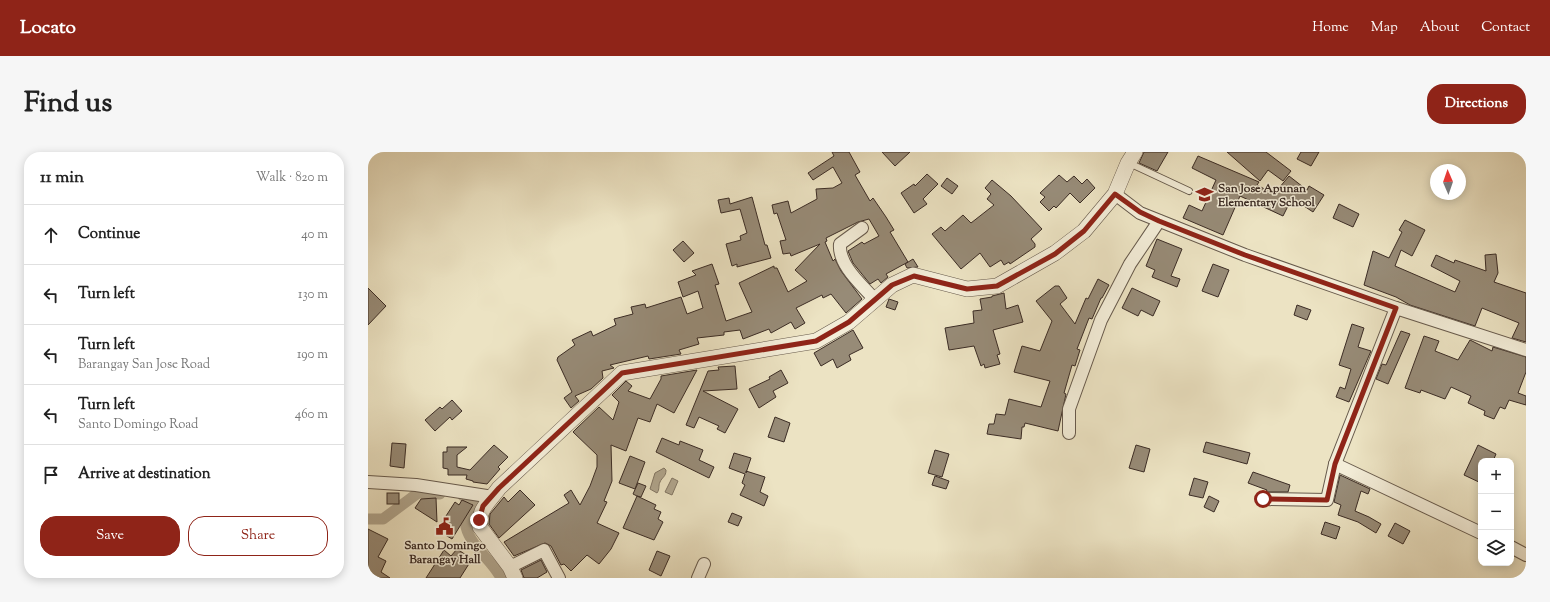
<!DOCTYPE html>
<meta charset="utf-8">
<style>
body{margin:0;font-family:"Sorts Mill Goudy",serif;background:#f6f6f6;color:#222}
.controls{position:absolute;right:12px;bottom:12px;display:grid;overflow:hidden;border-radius:8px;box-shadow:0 2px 10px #0003}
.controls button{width:36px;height:36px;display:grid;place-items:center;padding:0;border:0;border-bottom:1px solid #e0e0e0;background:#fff;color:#222;font:20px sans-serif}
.compass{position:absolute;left:1062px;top:12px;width:36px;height:36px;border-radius:50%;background:#fff;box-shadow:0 2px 10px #0003;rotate:358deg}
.stop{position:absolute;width:12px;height:12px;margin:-9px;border:3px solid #8f2418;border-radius:50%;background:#fff}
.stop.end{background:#8f2418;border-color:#fff;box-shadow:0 1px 4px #0008}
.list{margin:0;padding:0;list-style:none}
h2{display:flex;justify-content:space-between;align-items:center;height:52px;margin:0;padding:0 16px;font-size:17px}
h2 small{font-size:13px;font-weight:400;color:#767676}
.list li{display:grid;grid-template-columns:26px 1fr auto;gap:12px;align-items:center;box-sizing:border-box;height:60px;padding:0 16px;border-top:1px solid #e0e0e0}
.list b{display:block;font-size:15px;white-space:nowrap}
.list p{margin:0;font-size:13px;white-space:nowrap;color:#767676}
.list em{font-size:13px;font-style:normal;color:#767676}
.actions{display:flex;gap:8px;padding:12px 16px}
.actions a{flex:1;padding:9px 0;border:1px solid #8f2418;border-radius:16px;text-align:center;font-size:14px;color:#8f2418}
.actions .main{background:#8f2418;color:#fff}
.icon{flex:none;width:22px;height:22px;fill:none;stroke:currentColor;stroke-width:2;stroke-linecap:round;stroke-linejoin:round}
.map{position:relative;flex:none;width:1158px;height:426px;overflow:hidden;border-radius:16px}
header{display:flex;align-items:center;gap:24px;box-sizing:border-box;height:56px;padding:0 20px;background:#8f2418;color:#fff}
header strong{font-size:19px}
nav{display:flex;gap:22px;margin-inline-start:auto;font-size:14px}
.intro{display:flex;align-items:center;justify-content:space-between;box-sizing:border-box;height:96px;padding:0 24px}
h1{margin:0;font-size:28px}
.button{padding:10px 18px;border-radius:16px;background:#8f2418;color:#fff;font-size:14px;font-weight:700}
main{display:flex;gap:24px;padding:0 24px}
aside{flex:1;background:#fff;border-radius:16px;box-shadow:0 2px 10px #0003}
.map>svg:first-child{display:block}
.water{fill:#b0a58d;stroke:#817563}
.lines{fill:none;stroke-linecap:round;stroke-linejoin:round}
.canal{stroke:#b0a58d;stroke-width:11}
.building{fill:#978b77;stroke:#3b2c25}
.service-casing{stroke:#675a4c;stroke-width:8}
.minor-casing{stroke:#675a4c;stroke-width:14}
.tertiary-casing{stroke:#675a4c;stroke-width:16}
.service{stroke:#f3edd8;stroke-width:6}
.minor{stroke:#f3edd8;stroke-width:12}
.tertiary{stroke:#f3edd8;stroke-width:15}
.route{stroke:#8f2418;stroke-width:5}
.labels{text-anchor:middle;stroke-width:3;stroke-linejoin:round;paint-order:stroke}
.poi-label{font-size:12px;font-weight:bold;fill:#3b2c25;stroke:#f3edd8;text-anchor:start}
</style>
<header>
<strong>Locato</strong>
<nav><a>Home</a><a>Map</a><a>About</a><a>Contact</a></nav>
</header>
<div class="intro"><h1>Find us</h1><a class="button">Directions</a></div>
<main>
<aside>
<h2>11 min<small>Walk · 820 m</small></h2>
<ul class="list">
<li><svg class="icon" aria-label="ahead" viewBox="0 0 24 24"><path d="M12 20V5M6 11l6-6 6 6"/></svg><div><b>Continue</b></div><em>40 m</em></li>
<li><svg class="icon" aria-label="left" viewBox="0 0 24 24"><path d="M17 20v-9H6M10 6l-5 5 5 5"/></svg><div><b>Turn left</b></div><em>130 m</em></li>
<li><svg class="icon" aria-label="left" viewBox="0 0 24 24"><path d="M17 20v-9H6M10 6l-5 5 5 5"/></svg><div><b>Turn left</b><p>Barangay San Jose Road</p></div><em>190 m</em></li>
<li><svg class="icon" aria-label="left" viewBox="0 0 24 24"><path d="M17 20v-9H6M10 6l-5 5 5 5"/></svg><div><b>Turn left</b><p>Santo Domingo Road</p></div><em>460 m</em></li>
<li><svg class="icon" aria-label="arrive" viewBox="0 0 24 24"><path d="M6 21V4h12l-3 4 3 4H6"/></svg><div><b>Arrive at destination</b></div></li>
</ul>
<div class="actions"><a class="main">Save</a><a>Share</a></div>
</aside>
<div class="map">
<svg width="1158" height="426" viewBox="0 0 1158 426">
<rect width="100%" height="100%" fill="#ece3c3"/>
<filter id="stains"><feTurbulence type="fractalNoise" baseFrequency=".005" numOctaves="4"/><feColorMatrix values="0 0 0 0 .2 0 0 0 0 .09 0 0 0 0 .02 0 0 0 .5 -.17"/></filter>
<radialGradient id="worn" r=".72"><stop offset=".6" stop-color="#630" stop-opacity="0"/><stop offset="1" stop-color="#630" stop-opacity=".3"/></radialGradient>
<!-- water -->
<g class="water">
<path d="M296,316L298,318C298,325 294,325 292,330C290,334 292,337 289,341L282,337L287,321Z"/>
<path d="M304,326L310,329L304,343L297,340Z"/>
</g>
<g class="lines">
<!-- canal -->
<g class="canal">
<path d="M95,344L107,347L110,354L98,375C103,395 124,408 133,426"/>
<path d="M0,367H15L50,341L72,342"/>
</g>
</g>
<!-- building -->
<g class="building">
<path d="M464,0H481L492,20L487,23L502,49L505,46L518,65L526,78L522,80L540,110L518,122L520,125L513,131L510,127L502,132L485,111L480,99L494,90L496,92L511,84L501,67L490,70L458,86L459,89L457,90L465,109L467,107L473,119L494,147L478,161L463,142L455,146L454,143L428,156L437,171L427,177L423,170L403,181L401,177L375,187L372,178L356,180V183L329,186L331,192L311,198L313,202L281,207L280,204L242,213L246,216L234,219L235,226L223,237L207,244L211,249L203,256L196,246L204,240L189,208L190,205L207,193L204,188L223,179L225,184L248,173L246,167L265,162L263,155L277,152L278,156L313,145L319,162L335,156L330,139L315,145L310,130L328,123L324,119L344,112L351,132L347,133L358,169L384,160L371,131L406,114V116H409L420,140L439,129L427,118L452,92L423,104L422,101L415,102L412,89L418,88L409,61L406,62L404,53L420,49L423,61L449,47L448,37L465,36L474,31L465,15L445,28L440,21L466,4Z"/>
<path d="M514,0H542L527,14Z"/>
<path d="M776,0H800L789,19L771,11Z"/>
<path d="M859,0H898L923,19L915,29L900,18L892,29Z"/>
<path d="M933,0H951L943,14L929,7Z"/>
<path d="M830,4L891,30L889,33L906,42L921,24L939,38L941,34L956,43L945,60L924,46L915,64L872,44L855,83L815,66L821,53L834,59L848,28L824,16Z"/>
<path d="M559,22L570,32L555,47L559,52L546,61L533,41L546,32L547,34Z"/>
<path d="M691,23L699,30L706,24L714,32L719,27L727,36L712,51L702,41L688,56L686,54L681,59L672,50L677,45L672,41Z"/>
<path d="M579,26L590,34L584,42L573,34Z"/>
<path d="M624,28L643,44L674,77L663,87L667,92V95L642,112L641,110L636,113L633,108L622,115L612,101L593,117L564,82L573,75L577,79L595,63L603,71L626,53L619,47L623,42L617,36Z"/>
<path d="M384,45L397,93H399L403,106L369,115V112L364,114L358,92L373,88L372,84L379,81L372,57L353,61L350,48L361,46L362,52Z"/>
<path d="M971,52L991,62L985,75L965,66Z"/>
<path d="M1037,68L1057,78L1044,104L1033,98L1027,114L1087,140L1092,129L1063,114L1068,103L1086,111L1087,108L1118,119L1117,103L1128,102L1130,121L1126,130L1158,141V190L1144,186L1151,171L1114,156L1107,174L1042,153L1028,145L996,133L1005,99L1021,106L1034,80L1031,78Z"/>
<path d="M789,87L814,97L803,124L812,127L809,135L784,125L787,118L778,114Z"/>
<path d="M315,89L326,101L316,110L305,98Z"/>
<path d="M545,107L550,115L539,116L537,112Z"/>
<path d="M845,112L861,118L850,145L834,139Z"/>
<path d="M730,127L741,133L734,146H733L724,167L721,166L709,197L712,198L707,214L704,213L696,241L698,242L690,279L657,271L656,275H654L653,287L619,282L621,272H626L628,262L637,263L641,247L673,255L682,229L646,220L654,194L672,199L684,169L668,149L687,134H691L699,146L692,152L707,172L718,146L720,147Z"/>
<path d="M0,136L18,154L0,173Z"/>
<path d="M764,136L792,149L785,164L773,158L770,164L754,156Z"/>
<path d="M636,141L638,157L650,153L655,170L625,178L632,202L629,203L632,212L617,216L616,212L613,214L606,194L581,198L577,176L606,171L605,159L614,158L612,147L624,145V144Z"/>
<path d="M521,147L530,150L527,158L518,155Z"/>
<path d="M929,153L943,158L939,168L926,163Z"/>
<path d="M984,172L996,176L990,195L1003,199L981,250L968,245L972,235L977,237L983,217L971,213Z"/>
<path d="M485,178L495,196L481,203L483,208L469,216L465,207L453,214L446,201Z"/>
<path d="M1033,179L1042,182L1020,232L1008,227L1014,212L1018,213Z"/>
<path d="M1056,184L1071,189L1067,199L1090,208L1102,188L1124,199L1125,195L1158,205V220L1150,241L1158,244V253L1141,248L1137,257L1132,255L1126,267L1116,263L1117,259L1100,251L1103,244L1083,235L1077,247L1053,238L1052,241L1037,236Z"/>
<path d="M367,214L369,237L335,239L370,257L357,281L349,277L351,274L331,265L326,276L318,273L340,219L351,218L350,215Z"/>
<path d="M329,218L306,261L289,252L282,270L270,266L258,299L243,293L244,329L236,349L239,350L229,371L251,381L243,397L231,412L219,403L203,419L196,412L193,413L183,394L177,391L146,404L136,390L201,351L196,343L203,338L212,353L222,334L229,315V303L205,280L209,276L231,255L245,268L251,250L244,243L258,229L264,234L260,239L282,247L293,227V224Z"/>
<path d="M413,218L420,231L405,239L408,245L391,256L381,237L402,227L401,225Z"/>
<path d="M84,248L94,259L84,268L82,265L67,279L57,268L72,255L74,257Z"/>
<path d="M407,265L422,271L416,290L400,285Z"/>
<path d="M294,286L311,293L312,289L335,298L331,308L346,315L341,326L288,300Z"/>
<path d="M838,290L882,301L879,312L835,300Z"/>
<path d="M24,291L38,292L36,316L22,314Z"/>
<path d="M126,293L140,305L130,315L132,317L119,332L105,330V329L98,327L99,323H80V317L75,316V300H79V295H99L89,303V315L102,318Z"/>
<path d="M768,293L782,297L776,320L761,316Z"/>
<path d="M1110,293L1128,302L1125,309H1113V331L1096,323Z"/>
<path d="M567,298L581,302L574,325L560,321Z"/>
<path d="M366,301L383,306L378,321V319L397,325L392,340L400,344L396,354L372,343L377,333L374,331L377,322L361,316Z"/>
<path d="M262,304L277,310L267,337L251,331Z"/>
<path d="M885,320L922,333L920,340H898L899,338L880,331Z"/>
<path d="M972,323L1002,337L1000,342L993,339L987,359L1001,365L1013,372L1008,381L990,370L970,363L973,353L966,350Z"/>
<path d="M567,324L581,329L578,337L564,333Z"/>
<path d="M826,326L840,330L835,346L821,343Z"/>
<path d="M270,331L278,334L273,345L269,344L288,353L286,357L293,360L290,367L295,370L286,388L255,376L269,344L265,342Z"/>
<path d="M152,338L167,353L131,386L121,372L122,362L136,345L140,350Z"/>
<rect x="19" y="341" width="12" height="11"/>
<path d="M841,344L851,349L846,360L836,355Z"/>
<path d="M68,346L69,370L47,356L53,347Z"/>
<path d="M94,348L105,353L84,387L69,378L87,350L91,353Z"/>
<path d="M364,361L374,365L370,374L360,370Z"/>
<path d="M957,370L972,375L968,387L953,382Z"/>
<path d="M1027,371L1042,379L1035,392L1020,384Z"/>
<path d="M0,377L20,387L10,405L18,409L13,420L22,426H0Z"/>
<path d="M89,397L104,407L92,426H58L76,398L83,404Z"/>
<path d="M289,399L302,404L293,424L281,418Z"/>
<path d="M173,408L179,420L169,426H156L153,418Z"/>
</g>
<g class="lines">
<defs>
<path id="service" d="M761,11L821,39"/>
<g id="minor">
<path d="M747,42L772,61L877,103L1028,156L1158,198"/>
<path d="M494,76L472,92C470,113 494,133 507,148"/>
<path d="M701,281V257L733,168L762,112L791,69"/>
<path d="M967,312L1113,381"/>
<path d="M0,330L48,333L125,345"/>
<path d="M895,347L959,348L967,312L1028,156"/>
<path d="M1143,395L1158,403"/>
<path d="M142,415L176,398L191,426"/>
<path d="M330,426L336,412"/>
</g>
<path id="tertiary" d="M147,426L142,415L112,375C109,358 122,349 131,336L254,221L448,189L481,170L524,133L545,123L599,137L629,134L687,101L716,79L747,42L760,11L767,0"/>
</defs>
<!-- service casing -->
<use href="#service" class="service-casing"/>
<!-- minor casing -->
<use href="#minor" class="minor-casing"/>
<!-- tertiary casing -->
<use href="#tertiary" class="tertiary-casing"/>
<!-- service -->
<use href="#service" class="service"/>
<!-- minor -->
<use href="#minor" class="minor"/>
<!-- tertiary -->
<use href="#tertiary" class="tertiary"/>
</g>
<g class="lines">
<!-- route -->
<path class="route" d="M111,368L115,354L131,336L254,221L448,189L481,170L524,133L546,124L599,137L629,134L687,102L716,79L747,42L772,60L791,69L877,103L1028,156L967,312L959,348L895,347"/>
</g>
<!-- icons -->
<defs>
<symbol id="school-bare" viewBox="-9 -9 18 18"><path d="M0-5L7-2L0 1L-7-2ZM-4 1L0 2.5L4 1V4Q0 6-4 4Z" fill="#8f2418" stroke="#f3edd8" stroke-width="2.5" paint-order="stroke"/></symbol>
<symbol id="civic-bare" viewBox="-9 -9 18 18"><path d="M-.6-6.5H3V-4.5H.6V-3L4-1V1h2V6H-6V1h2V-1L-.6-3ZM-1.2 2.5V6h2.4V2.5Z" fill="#8f2418" stroke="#f3edd8" stroke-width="2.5" paint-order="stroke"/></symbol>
</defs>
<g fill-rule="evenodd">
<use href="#school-bare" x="824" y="30" width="25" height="25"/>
<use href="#civic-bare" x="64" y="362" width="25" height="25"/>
</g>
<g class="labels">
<!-- poi labels -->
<g class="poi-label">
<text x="850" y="40">San Jose Apunan<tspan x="850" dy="14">Elementary School</tspan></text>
<text x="77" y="397" text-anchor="middle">Santo Domingo<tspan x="77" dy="14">Barangay Hall</tspan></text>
</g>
</g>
<rect width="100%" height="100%" filter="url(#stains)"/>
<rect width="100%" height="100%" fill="url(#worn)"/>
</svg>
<div class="controls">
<button>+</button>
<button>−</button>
<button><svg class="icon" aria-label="layers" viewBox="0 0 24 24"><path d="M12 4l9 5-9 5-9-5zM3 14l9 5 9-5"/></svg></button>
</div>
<svg class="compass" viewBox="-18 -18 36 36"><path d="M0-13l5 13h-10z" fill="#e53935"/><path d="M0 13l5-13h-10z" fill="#767676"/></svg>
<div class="stop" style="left:895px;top:347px"></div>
<div class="stop end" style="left:111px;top:368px"></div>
</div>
</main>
